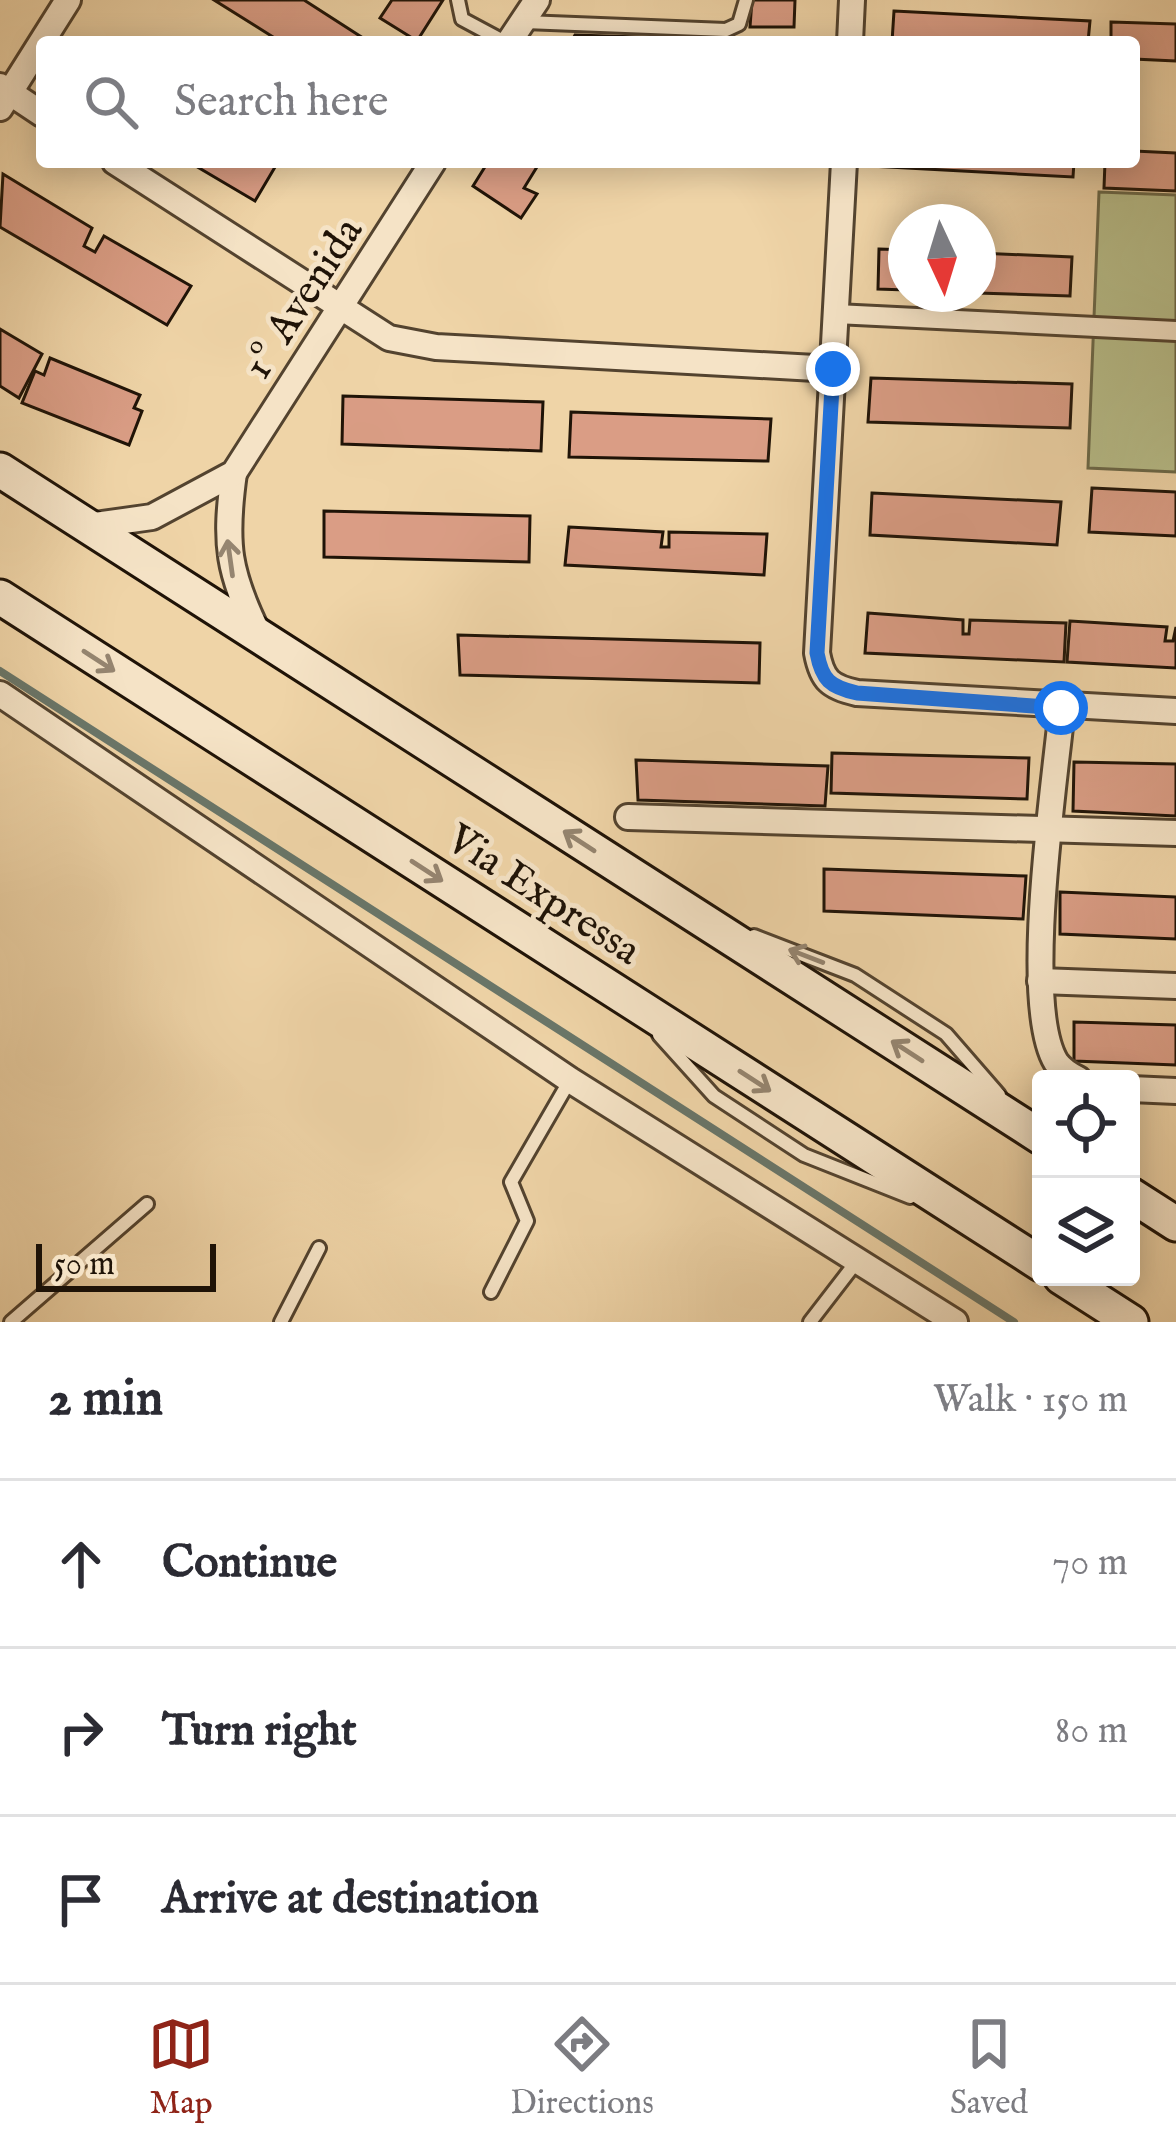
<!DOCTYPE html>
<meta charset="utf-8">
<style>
body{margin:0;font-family:"IM FELL English",serif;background:#f2f2f3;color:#2b2b33}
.controls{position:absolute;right:36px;bottom:36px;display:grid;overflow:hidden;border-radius:12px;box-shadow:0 6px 30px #0003}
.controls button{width:108px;height:108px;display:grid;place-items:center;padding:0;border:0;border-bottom:3px solid #e1e1e2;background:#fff;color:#2b2b33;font:60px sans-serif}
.compass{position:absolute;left:888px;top:204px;width:108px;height:108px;border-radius:50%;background:#fff;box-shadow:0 6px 30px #0003;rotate:176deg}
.scale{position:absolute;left:36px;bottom:30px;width:180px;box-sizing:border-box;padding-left:12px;border:6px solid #1f1307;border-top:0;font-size:33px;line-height:42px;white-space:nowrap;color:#1f1307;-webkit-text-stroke:9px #f5e3c6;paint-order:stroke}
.stop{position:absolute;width:36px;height:36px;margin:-27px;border:9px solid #1a73e8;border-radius:50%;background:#fff}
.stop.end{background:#1a73e8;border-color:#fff;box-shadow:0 3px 12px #0008}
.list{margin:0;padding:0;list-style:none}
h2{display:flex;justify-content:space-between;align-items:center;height:156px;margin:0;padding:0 48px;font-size:51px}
h2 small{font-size:39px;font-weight:400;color:#7c7c81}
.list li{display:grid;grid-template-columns:78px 1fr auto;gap:36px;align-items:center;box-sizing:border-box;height:168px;padding:0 48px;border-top:3px solid #e1e1e2}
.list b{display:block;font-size:45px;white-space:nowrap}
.list em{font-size:39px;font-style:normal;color:#7c7c81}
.icon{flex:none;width:66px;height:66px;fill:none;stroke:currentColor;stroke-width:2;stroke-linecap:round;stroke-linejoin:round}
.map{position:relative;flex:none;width:1176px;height:1322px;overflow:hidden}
.search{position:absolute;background:#fff;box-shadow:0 6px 30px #0003;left:36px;right:36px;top:36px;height:132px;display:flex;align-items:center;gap:30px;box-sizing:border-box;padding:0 42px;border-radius:12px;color:#7c7c81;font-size:45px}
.sheet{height:660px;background:#fff}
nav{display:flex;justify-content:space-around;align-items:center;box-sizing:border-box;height:168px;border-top:3px solid #e1e1e2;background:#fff;font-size:33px;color:#7c7c81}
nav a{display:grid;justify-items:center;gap:6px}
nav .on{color:#8f2418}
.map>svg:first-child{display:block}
.green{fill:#b7bd89;stroke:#6b6848;stroke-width:3}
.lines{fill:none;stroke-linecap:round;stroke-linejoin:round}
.stream{stroke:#697669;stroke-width:8}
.building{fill:#da9d85;stroke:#1f1307;stroke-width:3}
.service-casing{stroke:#53432f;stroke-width:18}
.pedestrian-casing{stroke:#53432f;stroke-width:24}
.minor-casing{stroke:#53432f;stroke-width:30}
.secondary-casing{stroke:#1f1307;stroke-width:39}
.service{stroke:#f5e3c6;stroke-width:12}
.pedestrian{stroke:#f5e3c6;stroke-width:18}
.minor{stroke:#f5e3c6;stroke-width:24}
.secondary{stroke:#f5e3c6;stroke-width:33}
.oneway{stroke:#958570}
.route{stroke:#1a73e8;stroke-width:15}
.labels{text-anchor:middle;stroke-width:10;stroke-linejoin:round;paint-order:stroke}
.street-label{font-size:42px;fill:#1f1307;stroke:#f5e3c6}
</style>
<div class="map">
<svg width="1176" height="1322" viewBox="0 0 1176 1322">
<rect width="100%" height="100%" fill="#efd4a7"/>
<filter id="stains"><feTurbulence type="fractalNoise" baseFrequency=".00167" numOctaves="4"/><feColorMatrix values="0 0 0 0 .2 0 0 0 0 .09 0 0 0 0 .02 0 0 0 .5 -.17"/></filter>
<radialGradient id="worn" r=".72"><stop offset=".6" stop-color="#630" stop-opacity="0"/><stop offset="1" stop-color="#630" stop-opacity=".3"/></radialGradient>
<!-- green -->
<path class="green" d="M1099,192L1176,195V472L1088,468Z"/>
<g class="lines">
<!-- stream -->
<path class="stream" d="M0,671L1014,1322"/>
</g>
<!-- building -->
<g class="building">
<path d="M214,0H304L363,38L281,42Z"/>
<path d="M392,0H443L417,41L380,18Z"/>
<path d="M752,0H795L794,27H750Z"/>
<path d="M894,11L1090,21L1088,42H892Z"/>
<path d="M1111,22L1176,24V61L1134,59V42H1111Z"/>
<path d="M575,35L791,42H571Z"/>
<path d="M1134,151L1176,153V191L1104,188L1105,162H1134Z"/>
<path d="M189,162H278L255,201Z"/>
<path d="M488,162H540L524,188L537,194L521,218L473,186Z"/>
<path d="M871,162H1074L1073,177L871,166Z"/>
<path d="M3,174L92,228L84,246L95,252L104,236L191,286L167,325L0,227Z"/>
<path d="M879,249L906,250V290L878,289Z"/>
<path d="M978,253L1072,257L1070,296L978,293Z"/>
<path d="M0,329L42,354L19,398L0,386Z"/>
<path d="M50,358L140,395L134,408L142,411L129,445L22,403L35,371L44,375Z"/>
<path d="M871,378L1072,384L1070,428L868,422Z"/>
<path d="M343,396L543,402L541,451L342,444Z"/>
<path d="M571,412L771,419L768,461L569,457Z"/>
<path d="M1092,488L1176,492V536L1089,532Z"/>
<path d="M872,493L1061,502L1057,545L870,535Z"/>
<path d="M324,511L530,516L529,562L324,557Z"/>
<path d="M569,527L663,532L661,547H669V532L767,534L764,575L565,565Z"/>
<path d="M868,613L963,620V634H969L970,620L1066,623L1064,662L865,653Z"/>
<path d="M1070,621L1167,627L1165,641H1173L1176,627V668L1067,662Z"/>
<path d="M458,635L760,643L759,683L460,675Z"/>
<path d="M832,753L1029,758L1027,799L831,793Z"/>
<path d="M636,760L828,766L825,806L638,800Z"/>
<path d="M1074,762L1176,764V816L1073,811Z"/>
<path d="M824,869L1026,876L1023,919L824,911Z"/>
<path d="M1060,892L1176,897V939L1060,934Z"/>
<path d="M1074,1022L1176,1025V1065L1074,1061Z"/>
</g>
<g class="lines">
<defs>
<g id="service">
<path d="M458,0L462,19L505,42"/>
<path d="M525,22L726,30L739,24L746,0"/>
<path d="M754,936L855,975L946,1034L999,1095"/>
<path d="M659,1035L714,1096L804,1155L910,1197"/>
<path d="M491,1292L527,1221L511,1182L570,1080"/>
<path d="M11,1322L147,1204"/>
<path d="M281,1322L319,1248"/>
<path d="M810,1322L857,1261"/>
</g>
<path id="pedestrian" d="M836,314L1176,331"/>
<g id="minor">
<path d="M509,42L537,0"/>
<path d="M850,42L852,0"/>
<path d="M0,86L42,114"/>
<path d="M0,108L68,0"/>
<path d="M115,162L389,338L436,347L833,369"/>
<path d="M844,162L817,653C822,680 830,687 857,693L1176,711"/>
<path d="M234,473C224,544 228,573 260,637"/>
<path d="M88,526L152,517L234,473L433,162"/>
<path d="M0,694L570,1080L955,1322"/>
<path d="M1062,708C1055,781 1021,1004 1056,1062C1061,1069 1070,1075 1078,1079"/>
<path d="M628,817L1176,833"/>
<path d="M1040,981L1176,986"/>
<path d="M1131,1089L1176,1091"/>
</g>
<g id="secondary">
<path d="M0,470L1041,1137"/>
<path d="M0,597L1041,1264"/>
<path d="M1131,1195L1176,1224"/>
<path d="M1061,1277L1131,1322"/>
</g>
</defs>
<!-- service casing -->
<use href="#service" class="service-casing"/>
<!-- pedestrian casing -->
<use href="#pedestrian" class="pedestrian-casing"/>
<!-- minor casing -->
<use href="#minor" class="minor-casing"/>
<!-- secondary casing -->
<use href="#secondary" class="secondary-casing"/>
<!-- service -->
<use href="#service" class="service"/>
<!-- pedestrian -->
<use href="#pedestrian" class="pedestrian"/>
<!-- minor -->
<use href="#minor" class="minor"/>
<!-- secondary -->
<use href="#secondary" class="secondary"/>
</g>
<!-- one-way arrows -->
<defs><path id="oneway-shaft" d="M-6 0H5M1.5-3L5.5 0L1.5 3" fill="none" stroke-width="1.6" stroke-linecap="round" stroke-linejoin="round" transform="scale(3)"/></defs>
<g class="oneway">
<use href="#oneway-shaft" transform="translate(230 558) rotate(-98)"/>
<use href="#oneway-shaft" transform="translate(99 661) rotate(33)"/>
<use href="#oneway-shaft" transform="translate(579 841) rotate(-147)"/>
<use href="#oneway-shaft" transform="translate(427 871) rotate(33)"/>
<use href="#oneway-shaft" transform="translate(806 956) rotate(-159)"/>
<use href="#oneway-shaft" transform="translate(907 1051) rotate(-147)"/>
<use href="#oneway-shaft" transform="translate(755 1081) rotate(33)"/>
</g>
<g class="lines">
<!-- route -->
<path class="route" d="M833,369L817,653C822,680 830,687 857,693L1061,708"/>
</g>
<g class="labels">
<!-- street labels -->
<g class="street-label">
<text transform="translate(301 297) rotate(-57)" y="15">1º Avenida</text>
<text transform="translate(545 893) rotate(33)" y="15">Via Expressa</text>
</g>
</g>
<rect width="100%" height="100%" filter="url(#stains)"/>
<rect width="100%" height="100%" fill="url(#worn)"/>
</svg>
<div class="controls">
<button><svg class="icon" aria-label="locate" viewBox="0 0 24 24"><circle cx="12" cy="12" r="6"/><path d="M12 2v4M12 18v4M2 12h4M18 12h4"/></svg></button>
<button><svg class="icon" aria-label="layers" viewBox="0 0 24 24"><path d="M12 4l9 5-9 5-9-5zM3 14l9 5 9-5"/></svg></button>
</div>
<svg class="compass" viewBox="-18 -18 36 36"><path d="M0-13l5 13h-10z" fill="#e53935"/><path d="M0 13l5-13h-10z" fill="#7c7c81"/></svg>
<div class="scale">50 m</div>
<div class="stop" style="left:1061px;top:708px"></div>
<div class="stop end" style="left:833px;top:369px"></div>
<div class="search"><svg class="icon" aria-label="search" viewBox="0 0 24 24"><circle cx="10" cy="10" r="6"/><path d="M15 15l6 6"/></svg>Search here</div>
</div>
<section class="sheet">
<h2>2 min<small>Walk · 150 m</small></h2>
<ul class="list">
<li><svg class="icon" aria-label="ahead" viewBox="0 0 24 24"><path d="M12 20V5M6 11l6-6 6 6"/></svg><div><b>Continue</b></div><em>70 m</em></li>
<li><svg class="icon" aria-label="right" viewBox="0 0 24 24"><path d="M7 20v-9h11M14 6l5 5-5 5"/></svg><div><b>Turn right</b></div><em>80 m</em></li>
<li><svg class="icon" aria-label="arrive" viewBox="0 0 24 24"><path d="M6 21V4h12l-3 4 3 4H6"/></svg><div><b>Arrive at destination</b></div></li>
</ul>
</section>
<nav>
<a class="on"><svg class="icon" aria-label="map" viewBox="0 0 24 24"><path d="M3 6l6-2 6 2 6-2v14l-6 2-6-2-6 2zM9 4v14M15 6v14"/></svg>Map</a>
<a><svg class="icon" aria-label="directions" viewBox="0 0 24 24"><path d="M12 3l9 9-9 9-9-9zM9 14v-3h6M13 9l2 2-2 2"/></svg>Directions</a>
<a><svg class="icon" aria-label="saved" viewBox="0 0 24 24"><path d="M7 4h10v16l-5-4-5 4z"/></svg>Saved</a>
</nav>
